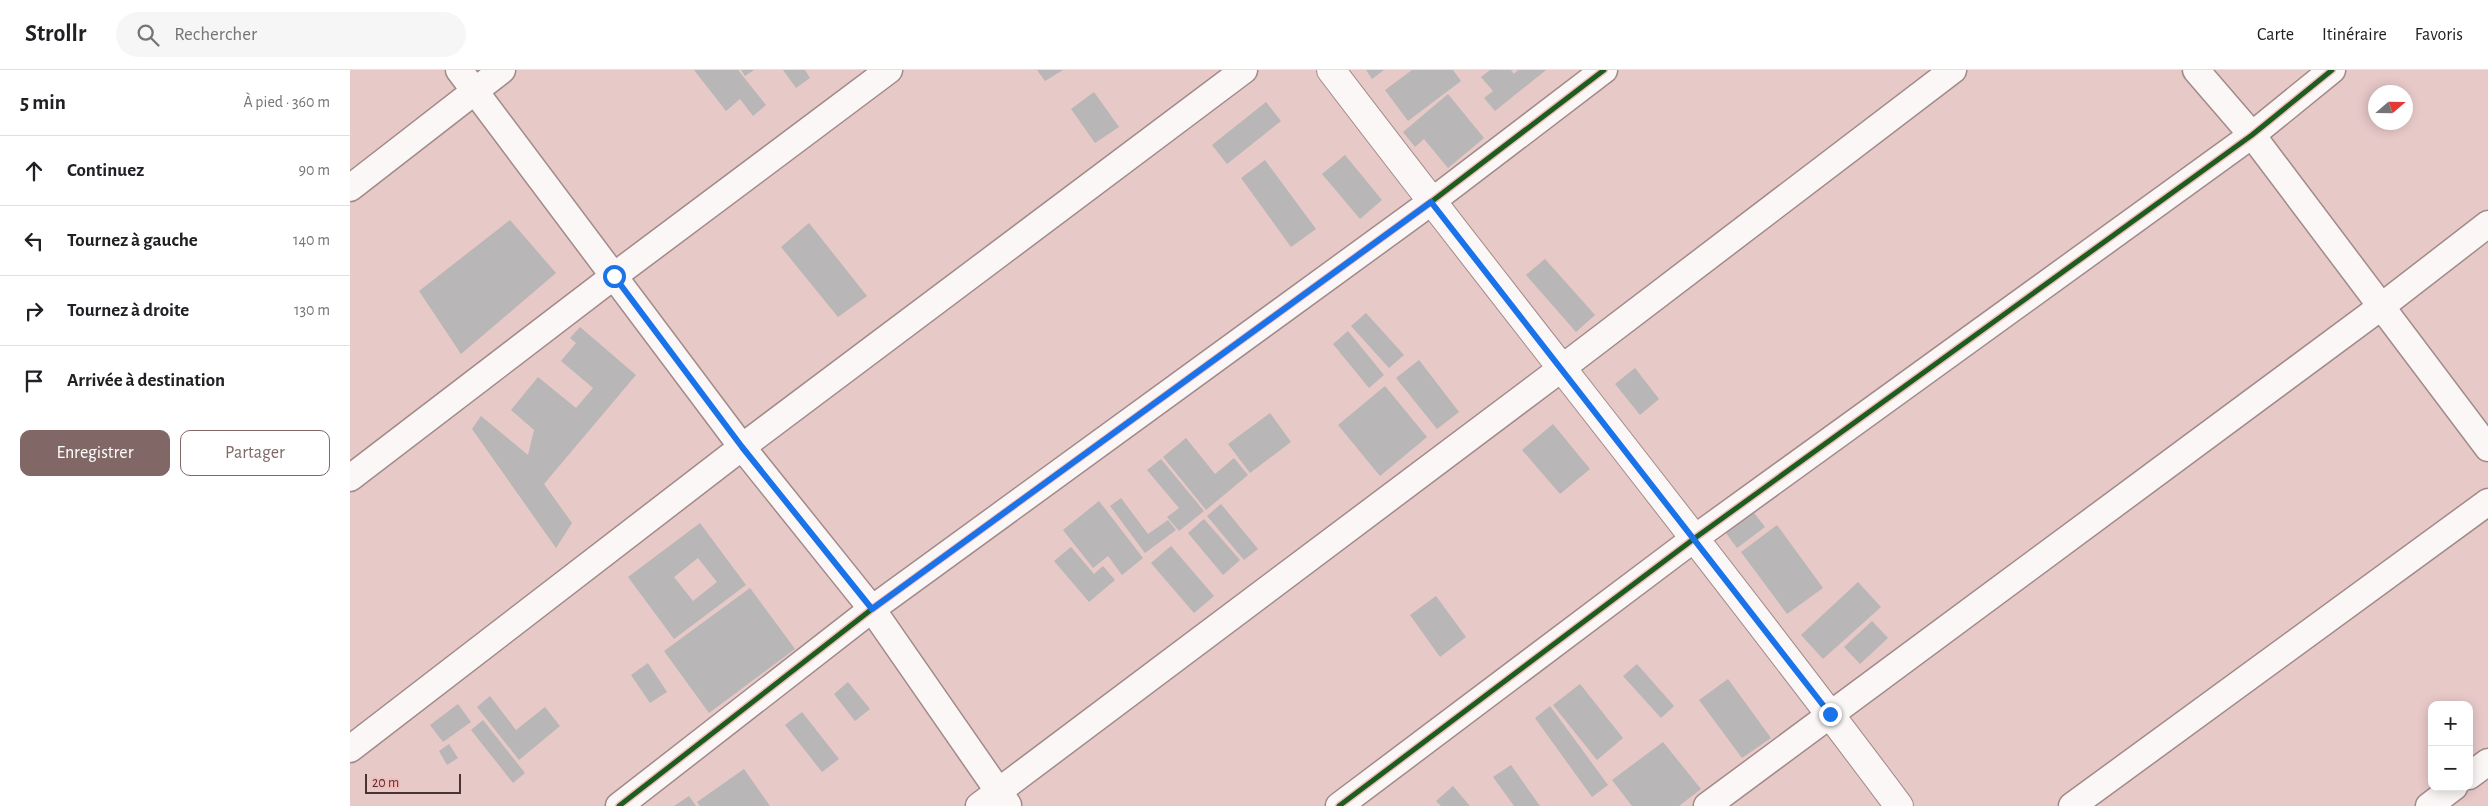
<!DOCTYPE html>
<html lang="fr">
<meta charset="utf-8">
<style>
body{margin:0;font-family:"Alegreya Sans",sans-serif;background:#f6f6f6;color:#202124}
.controls{position:absolute;right:15px;bottom:15px;display:grid;overflow:hidden;border-radius:10px;box-shadow:0 2px 12px #0003}
.controls button{width:45px;height:45px;display:grid;place-items:center;padding:0;border:0;border-bottom:1px solid #e0e0e0;background:#fff;color:#202124;font:25px sans-serif}
.compass{position:absolute;left:2018px;top:15px;width:45px;height:45px;border-radius:50%;background:#fff;box-shadow:0 2px 12px #0003;rotate:70deg}
.scale{position:absolute;left:15px;bottom:12px;width:96px;box-sizing:border-box;padding-left:5px;border:2px solid #4a3433;border-top:0;font-size:14px;line-height:18px;white-space:nowrap;color:#4a3433;-webkit-text-stroke:4px #f4bdbb;paint-order:stroke}
.stop{position:absolute;width:15px;height:15px;margin:-11px;border:4px solid #1a73e8;border-radius:50%;background:#fff}
.stop.end{background:#1a73e8;border-color:#fff;box-shadow:0 1px 5px #0008}
.list{margin:0;padding:0;list-style:none}
h2{display:flex;justify-content:space-between;align-items:center;height:65px;margin:0;padding:0 20px;font-size:21px}
h2 small{font-size:16px;font-weight:400;color:#757577}
.list li{display:grid;grid-template-columns:32px 1fr auto;gap:15px;align-items:center;box-sizing:border-box;height:70px;padding:0 20px;border-top:1px solid #e0e0e0}
.list b{display:block;font-size:19px;white-space:nowrap}
.list em{font-size:16px;font-style:normal;color:#757577}
.actions{display:flex;gap:10px;padding:15px 20px}
.actions a{flex:1;padding:11px 0;border:1px solid #816867;border-radius:10px;text-align:center;font-size:18px;color:#816867}
.actions .main{background:#816867;color:#fff}
.icon{flex:none;width:28px;height:28px;fill:none;stroke:currentColor;stroke-width:2;stroke-linecap:round;stroke-linejoin:round}
.map{position:relative;flex:none;width:2138px;height:736px;overflow:hidden}
header{display:flex;align-items:center;gap:30px;box-sizing:border-box;height:70px;padding:0 25px;background:#fff;border-bottom:1px solid #e0e0e0}
header strong{font-size:24px}
nav{display:flex;gap:28px;margin-inline-start:auto;font-size:18px}
.search{width:350px;height:45px;background:#f6f6f6;display:flex;align-items:center;gap:12px;box-sizing:border-box;padding:0 18px;border-radius:28px;color:#757577;font-size:19px}
main{display:flex}
aside{flex:1;background:#fff}
.map>svg:first-child{display:block}
.building{fill:#b8b6b6;fill-rule:evenodd}
.lines{fill:none;stroke-linecap:round;stroke-linejoin:round}
.minor-casing{stroke:#a18a89;stroke-width:29}
.tertiary-casing{stroke:#a18a89;stroke-width:30}
.minor{stroke:#fbf7f7;stroke-width:26}
.tertiary{stroke:#fbf7f7;stroke-width:28}
.cycleway-casing{stroke:#f4bdbb;stroke-width:8}
.cycleway{stroke:#1b5e20;stroke-width:5}
.route{stroke:#1a73e8;stroke-width:6}
</style>
<header>
<strong>Strollr</strong>
<div class="search"><svg class="icon" aria-label="search" viewBox="0 0 24 24"><circle cx="10" cy="10" r="6"/><path d="M15 15l6 6"/></svg>Rechercher</div>
<nav><a>Carte</a><a>Itinéraire</a><a>Favoris</a></nav>
</header>
<main>
<aside>
<h2>5 min<small>À pied · 360 m</small></h2>
<ul class="list">
<li><svg class="icon" aria-label="ahead" viewBox="0 0 24 24"><path d="M12 20V5M6 11l6-6 6 6"/></svg><div><b>Continuez</b></div><em>90 m</em></li>
<li><svg class="icon" aria-label="left" viewBox="0 0 24 24"><path d="M17 20v-9H6M10 6l-5 5 5 5"/></svg><div><b>Tournez à gauche</b></div><em>140 m</em></li>
<li><svg class="icon" aria-label="right" viewBox="0 0 24 24"><path d="M7 20v-9h11M14 6l5 5-5 5"/></svg><div><b>Tournez à droite</b></div><em>130 m</em></li>
<li><svg class="icon" aria-label="arrive" viewBox="0 0 24 24"><path d="M6 21V4h12l-3 4 3 4H6"/></svg><div><b>Arrivée à destination</b></div></li>
</ul>
<div class="actions"><a class="main">Enregistrer</a><a>Partager</a></div>
</aside>
<div class="map">
<svg width="2138" height="736" viewBox="0 0 2138 736">
<rect width="100%" height="100%" fill="#e7c9c8"/>
<!-- building -->
<g class="building">
<path d="M344,0H388L416,35L403,46L390,29L376,41Z"/>
<path d="M391,0H404L395,6Z"/>
<path d="M433,0H455L460,8L446,18Z"/>
<path d="M687,0H713L695,11Z"/>
<path d="M1016,0H1034L1022,9Z"/>
<path d="M1062,0H1103L1111,11L1058,51L1035,20Z"/>
<path d="M1140,0H1161L1164,4L1168,0H1196L1145,41L1134,28L1143,21L1131,7Z"/>
<path d="M744,22L769,57L745,73L721,39Z"/>
<path d="M1098,24L1134,68L1098,98L1074,69L1065,77L1053,62Z"/>
<path d="M916,32L931,51L877,94L862,75Z"/>
<path d="M995,85L1032,130L1010,149L972,104Z"/>
<path d="M915,90L966,159L941,177L891,108Z"/>
<path d="M160,150L206,203L111,284L69,221Z"/>
<path d="M459,153L517,226L488,247L431,177Z"/>
<path d="M1195,189L1245,245L1226,262L1176,205Z"/>
<path d="M1016,243L1054,285L1039,298L1001,256Z"/>
<path d="M230,257L286,305L194,414L222,453L206,478L122,359L131,346L178,385L184,360L161,340L188,307L226,338L243,318L211,291L226,273L220,268Z"/>
<path d="M998,261L1034,305L1019,318L983,274Z"/>
<path d="M1069,290L1109,342L1087,359L1046,308Z"/>
<path d="M1285,298L1309,329L1290,345L1265,314Z"/>
<path d="M1035,316L1077,367L1030,406L988,355Z"/>
<path d="M920,343L941,372L900,403L878,374Z"/>
<path d="M1203,354L1240,399L1210,424L1172,380Z"/>
<path d="M836,368L865,404L884,388L898,405L856,440L813,387Z"/>
<path d="M811,389L854,441L829,461L817,447L829,438L797,400Z"/>
<path d="M771,428L798,464L818,450L826,460L795,483L760,436Z"/>
<path d="M749,431L793,488L772,505L758,486L743,498L713,460Z"/>
<path d="M871,434L908,479L894,490L857,446Z"/>
<path d="M1401,439L1415,457L1387,478L1373,459Z"/>
<path d="M854,449L890,490L873,505L838,463Z"/>
<path d="M350,453L396,515L324,569L278,507ZM348,488L367,512L343,531L324,507Z"/>
<path d="M1427,455L1473,518L1437,544L1391,482Z"/>
<path d="M821,476L864,526L844,543L801,493Z"/>
<path d="M721,477L744,504L753,496L765,510L739,532L704,491Z"/>
<path d="M1508,512L1531,537L1473,589L1451,565Z"/>
<path d="M400,518L445,579L359,643L314,581Z"/>
<path d="M1086,526L1116,567L1090,587L1060,545Z"/>
<path d="M1522,551L1538,568L1510,594L1494,577Z"/>
<path d="M298,593L317,622L300,633L281,605Z"/>
<path d="M1287,594L1324,636L1311,648L1273,606Z"/>
<path d="M1378,609L1421,668L1392,688L1349,630Z"/>
<path d="M498,612L520,639L505,651L484,624Z"/>
<path d="M1230,614L1273,668L1247,690L1203,635Z"/>
<path d="M140,626L166,660L195,637L210,656L169,690L127,637Z"/>
<path d="M108,634L121,652L93,672L80,655Z"/>
<path d="M1200,636L1258,715L1242,727L1185,648Z"/>
<path d="M452,642L489,689L472,702L435,655Z"/>
<path d="M133,650L175,703L163,713L121,660Z"/>
<path d="M1313,672L1351,719L1329,736H1282L1262,710Z"/>
<path d="M99,674L108,688L97,695L89,681Z"/>
<path d="M1161,695L1190,736H1164L1143,707Z"/>
<path d="M394,699L420,736H350L347,732Z"/>
<path d="M1103,716L1120,736H1091L1086,731Z"/>
<path d="M339,726L346,736H324Z"/>
</g>
<g class="lines">
<defs>
<g id="minor">
<path d="M109,0L392,377L522,539L658,735"/>
<path d="M1846,0L1902,65L2138,378"/>
<path d="M0,118L152,0"/>
<path d="M0,408L264,206L539,0"/>
<path d="M0,679L392,377L894,0"/>
<path d="M2119,706L2138,692"/>
<path d="M269,736L522,539L1081,132L1254,0"/>
<path d="M629,736L1212,298L1603,0"/>
<path d="M989,736L1345,468L1902,65L1982,0"/>
<path d="M1357,736L2032,236L2138,154"/>
<path d="M1722,736L2138,432"/>
<path d="M2079,736L2104,717"/>
</g>
<path id="tertiary" d="M981,0C1169,247 1364,488 1549,736"/>
</defs>
<!-- minor casing -->
<use href="#minor" class="minor-casing"/>
<!-- tertiary casing -->
<use href="#tertiary" class="tertiary-casing"/>
<!-- minor -->
<use href="#minor" class="minor"/>
<!-- tertiary -->
<use href="#tertiary" class="tertiary"/>
<defs>
<g id="cycleway">
<path d="M269,736L522,539L1081,132L1254,0"/>
<path d="M989,736L1345,468L1902,65L1982,0"/>
</g>
</defs>
<!-- cycleway casing -->
<use href="#cycleway" class="cycleway-casing"/>
<!-- cycleway -->
<use href="#cycleway" class="cycleway"/>
</g>
<g class="lines">
<!-- route -->
<path class="route" d="M264,206L392,377L522,539L1081,132L1480,644"/>
</g>
</svg>
<div class="controls">
<button>+</button>
<button>−</button>
</div>
<svg class="compass" viewBox="-18 -18 36 36"><path d="M0-13l5 13h-10z" fill="#e53935"/><path d="M0 13l5-13h-10z" fill="#757577"/></svg>
<div class="scale">20 m</div>
<div class="stop" style="left:264px;top:206px"></div>
<div class="stop end" style="left:1480px;top:644px"></div>
</div>
</main>
